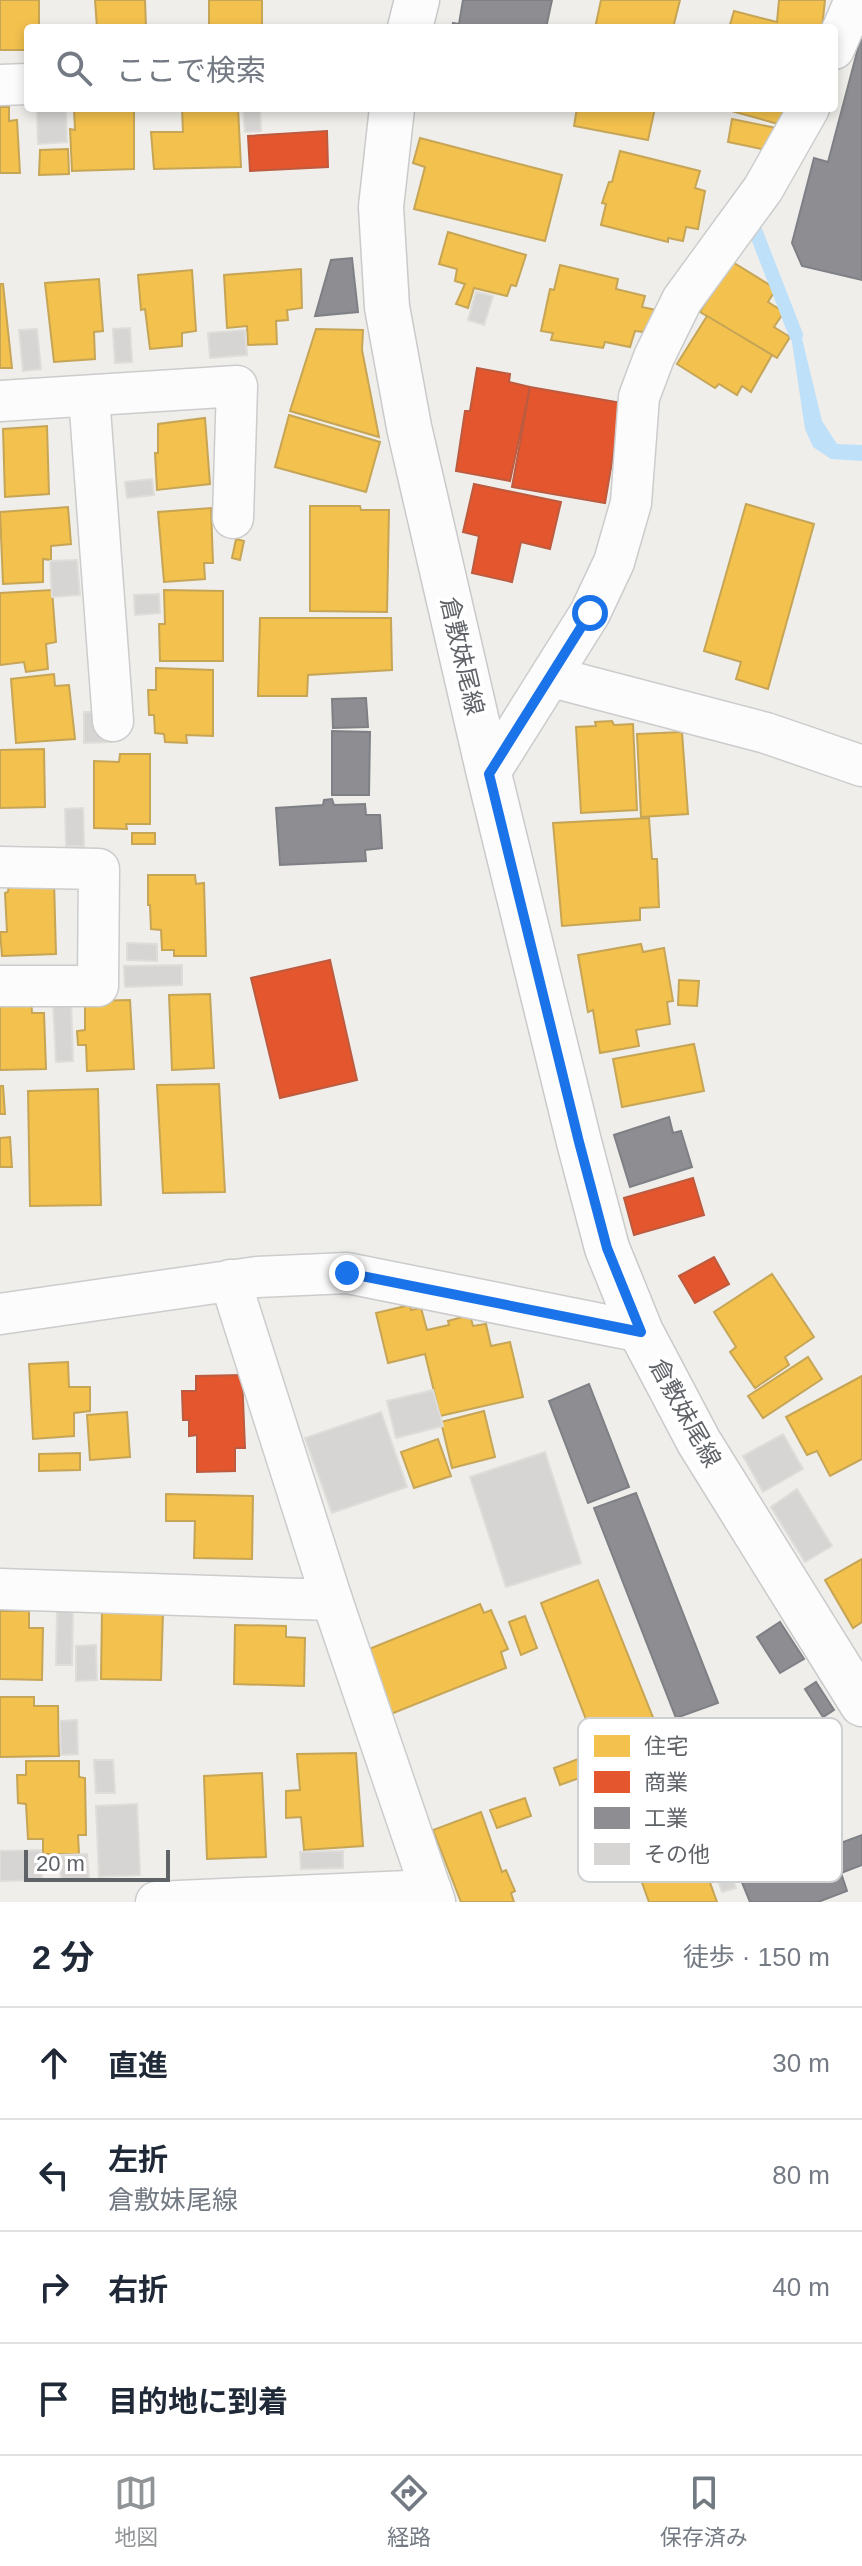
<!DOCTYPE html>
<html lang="ja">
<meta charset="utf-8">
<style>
body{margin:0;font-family:Helvetica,"Noto Sans JP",sans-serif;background:#f6f6f7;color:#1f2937}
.scale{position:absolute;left:24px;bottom:20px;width:146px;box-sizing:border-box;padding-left:8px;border:4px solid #5f6368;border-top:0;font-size:22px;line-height:28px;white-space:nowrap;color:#5f6368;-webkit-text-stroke:6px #fff;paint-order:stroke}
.stop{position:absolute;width:24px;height:24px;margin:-18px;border:6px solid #1a73e8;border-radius:50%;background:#fff}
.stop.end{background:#1a73e8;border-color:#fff;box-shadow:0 2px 8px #0008}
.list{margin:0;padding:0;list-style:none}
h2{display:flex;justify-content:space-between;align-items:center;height:104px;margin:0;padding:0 32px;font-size:34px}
h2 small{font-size:26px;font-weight:400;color:#747a83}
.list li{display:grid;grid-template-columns:52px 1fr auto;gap:24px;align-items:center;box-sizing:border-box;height:112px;padding:0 32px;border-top:2px solid #e0e1e3}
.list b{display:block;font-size:30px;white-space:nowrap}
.list p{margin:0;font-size:26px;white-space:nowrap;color:#747a83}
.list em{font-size:26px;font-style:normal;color:#747a83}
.icon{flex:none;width:44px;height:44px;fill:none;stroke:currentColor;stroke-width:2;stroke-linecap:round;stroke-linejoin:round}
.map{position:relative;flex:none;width:862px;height:1902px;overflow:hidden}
.search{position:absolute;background:#fff;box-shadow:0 4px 12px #0003;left:24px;right:24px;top:24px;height:88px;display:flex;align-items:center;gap:20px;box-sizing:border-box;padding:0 28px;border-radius:8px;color:#747a83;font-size:30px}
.sheet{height:552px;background:#fff}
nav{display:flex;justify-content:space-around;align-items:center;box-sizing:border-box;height:112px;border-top:2px solid #e0e1e3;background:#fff;font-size:22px;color:#747a83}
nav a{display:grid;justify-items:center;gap:4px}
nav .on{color:#919496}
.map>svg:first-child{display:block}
.water{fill:#bfe0f9}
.homes{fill:#f2c14e;stroke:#c6a556;stroke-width:2}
.shops{fill:#e4572e;stroke:#bc5b3f;stroke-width:2}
.industry{fill:#8d8d92;stroke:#7f8085;stroke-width:2}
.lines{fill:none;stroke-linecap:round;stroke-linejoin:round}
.stream{stroke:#bfe0f9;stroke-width:14}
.building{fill:#d6d5d3;stroke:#deddd9;stroke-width:2}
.street-casing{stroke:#cbcccc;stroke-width:43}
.secondary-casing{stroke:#cacacb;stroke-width:47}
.street{stroke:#fdfcfc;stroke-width:40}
.secondary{stroke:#fdfcfc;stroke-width:44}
.route{stroke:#1a73e8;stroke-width:10}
.labels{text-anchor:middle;stroke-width:8;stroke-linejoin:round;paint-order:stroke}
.street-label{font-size:24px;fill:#5f6368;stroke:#fff}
.key{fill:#fff;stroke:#cfd0d2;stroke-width:2}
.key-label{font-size:22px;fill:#5f6368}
</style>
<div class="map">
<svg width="862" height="1902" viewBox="0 0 862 1902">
<rect width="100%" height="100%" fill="#efeeea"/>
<!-- water -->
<path class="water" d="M799,326L822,421L837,444L862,445V461L831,459L813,447L805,429L790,329Z"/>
<!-- homes -->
<g class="homes">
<path d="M0,0H39V28H28V50H0Z"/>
<path d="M95,0H145L146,28H97Z"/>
<rect x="209" y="0" width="53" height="28"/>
<path d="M601,0H680L673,28H595Z"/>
<path d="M779,0H825L822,28H729L734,11L777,22Z"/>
<path d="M0,107H9V121L17,120L20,173H0Z"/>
<path d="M74,108H134V169L72,171L70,129L75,130Z"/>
<path d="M182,108H238L241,167L154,169L151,132H183Z"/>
<path d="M577,108H655L648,140L574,126Z"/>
<path d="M721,108H787L778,124Z"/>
<path d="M732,119L776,128L766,150L728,142Z"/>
<path d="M420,138L562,175L545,241L414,209L425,167L413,163Z"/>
<path d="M68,149L69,174L39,175L40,150Z"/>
<path d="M620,151L700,171L695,188L705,191L698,229L686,227L683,241L668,238V242L601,225L606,204L602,203L609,182H612Z"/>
<path d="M448,232L526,255L516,286L511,285L507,296L474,288L468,308L456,304L465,284L455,281L457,269L439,264Z"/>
<path d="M731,261L776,289L768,302L784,312L774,327L790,337L777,358L700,312Z"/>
<path d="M560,265L618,279L616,289L645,296L642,307L656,310L643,332L635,331L630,347L605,342L603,348L551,340L553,333L541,331L550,289L554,290Z"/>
<path d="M301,269L302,308L287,310L288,320L276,321L277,344L248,345L247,326L227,328L224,275Z"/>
<path d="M192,270L196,331L182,333V346L150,349L145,309L141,310L138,275Z"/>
<path d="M99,279L103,331L94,332L95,359L54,362L45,283Z"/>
<path d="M0,284H3L12,368H0Z"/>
<path d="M707,316L772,355L751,392L742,386L737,395L719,384L715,388L677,364Z"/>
<path d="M316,329L363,330L362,350L379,437L290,411Z"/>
<path d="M289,415L380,442L366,492L275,467Z"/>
<path d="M205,418L210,484L157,490L155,453H158V424Z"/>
<path d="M47,426L49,494L5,497L3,429Z"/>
<path d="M746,504L814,524L768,689L736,679L741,662L704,651Z"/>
<path d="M310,506H360L361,510H389L387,612L310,611Z"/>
<path d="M68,507L71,544L51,546V560L43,559V582L3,584L0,512Z"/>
<path d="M211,508L213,563H204L205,579L164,582L158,512Z"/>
<path d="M236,539L244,541L240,560L232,558Z"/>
<path d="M52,590L56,642L46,644L48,669L26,672L24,662L0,665V593Z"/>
<path d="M164,590L223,591V661H160L159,624H165Z"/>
<path d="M260,618H391L392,670L308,675L307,696H258Z"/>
<path d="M156,668L213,670V736L186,735L187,743L165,742L164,734L155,733L154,715H149L148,690H156Z"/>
<path d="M54,674L55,686L69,685L75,739L16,743L11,679Z"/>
<path d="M612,721L614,725L633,724L637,810L581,813L576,727L596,726L595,722Z"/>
<path d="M682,732L688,814L641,817L637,734Z"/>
<path d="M44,749L45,807L0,808V750Z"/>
<path d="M120,754H150V824H126L127,829L94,828V761L119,762Z"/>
<path d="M649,818L652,859H657L659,907L640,908V920L562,926L553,823Z"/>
<rect x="132" y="833" width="23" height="11"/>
<path d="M148,875H195L196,884L204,883L206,956H174V950H162L161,930L151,929L150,905H148Z"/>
<path d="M54,881L56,954L2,956L0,932H7L5,893L8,892L9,883Z"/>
<path d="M641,944L643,952L664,948L673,1001L667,1002L670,1024L636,1030L639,1046L600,1053L593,1010L588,1012L578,955Z"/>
<path d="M679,980L699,981L697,1006L678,1005Z"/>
<path d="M210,994L214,1068L172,1070L169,995Z"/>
<path d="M31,998L32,1013H44L46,1069L0,1070V999Z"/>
<path d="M130,1000L134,1069L87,1071L86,1045H78L77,1031L85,1030V1001Z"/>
<path d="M694,1044L704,1091L622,1107L613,1059Z"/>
<path d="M219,1084L225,1192L163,1193L157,1085Z"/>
<path d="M0,1086H3L5,1114H0Z"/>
<path d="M98,1089L101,1205L30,1206L28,1091Z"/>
<path d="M10,1137L12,1167H0V1138Z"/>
<path d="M772,1274L814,1337L785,1357L789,1365L755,1388L730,1352L736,1347L714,1312Z"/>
<path d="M410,1305L411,1310L421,1308L427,1330L449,1325L448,1321L470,1315L473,1326L486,1324L491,1346L510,1342L523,1397L440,1416L425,1354L388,1363L376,1313Z"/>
<path d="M808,1357L822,1379L763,1418L748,1396Z"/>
<path d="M68,1362L69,1387H90V1411L74,1413V1436L33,1439L29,1364Z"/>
<path d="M862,1376V1459L830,1476L817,1451L807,1455L786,1417Z"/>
<path d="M484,1411L495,1457L452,1468L441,1422Z"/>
<path d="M127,1412L130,1457L90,1460L87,1415Z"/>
<path d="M438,1439L451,1476L414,1488L401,1452Z"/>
<path d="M80,1453V1470L39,1471V1454Z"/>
<path d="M166,1494L253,1496L252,1559L194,1558L195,1521H166Z"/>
<path d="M862,1559V1622L853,1628L825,1580Z"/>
<path d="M598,1580L658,1730L599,1753L541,1603Z"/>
<path d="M480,1604L484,1613L491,1610L508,1649L501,1652L506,1668L391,1714L364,1651Z"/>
<path d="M102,1610L163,1611L161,1680L101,1679Z"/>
<path d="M0,1611H29V1628H43L42,1680L0,1679Z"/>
<path d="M525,1616L537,1648L521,1655L509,1622Z"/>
<path d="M235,1625L286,1626V1637L305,1638L304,1686L234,1684Z"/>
<path d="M0,1697H34V1706H58L59,1756L0,1757Z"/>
<path d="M663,1752L717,1902H649L603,1775Z"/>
<path d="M356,1753L363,1846L304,1850L301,1817L286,1818V1791L300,1790L297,1754Z"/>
<path d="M586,1756L593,1773L560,1785L554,1768Z"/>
<path d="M26,1761H79V1777L85,1778L86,1835H78L79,1854H43V1839H28L26,1804L18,1803L17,1775H26Z"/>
<path d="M262,1773L266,1857L207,1859L204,1776Z"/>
<path d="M525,1798L531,1816L497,1828L490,1810Z"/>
<path d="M481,1812L502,1872L506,1870L515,1891L511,1893L514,1902H461L433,1830Z"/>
</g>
<!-- shops -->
<g class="shops">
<path d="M327,131L328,167L250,171L248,136Z"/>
<path d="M477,368L510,374L509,382L530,387L510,481L456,471L465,411H470Z"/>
<path d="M530,387L622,403L605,503L512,487Z"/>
<path d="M474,484L561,502L550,549L521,542L512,582L472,573L479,536L463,532Z"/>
<path d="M330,960L357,1080L280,1098L251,978Z"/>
<path d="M693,1178L704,1215L634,1235L624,1198Z"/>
<path d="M714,1257L729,1284L695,1303L679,1276Z"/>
<path d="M242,1375L245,1448H235V1471L197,1472V1435L189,1436V1420H183L182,1391H196V1376Z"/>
</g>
<!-- industry -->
<g class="industry">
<path d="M463,0H552L546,28H452L453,23L459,24Z"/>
<path d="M862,33V280L802,266L792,243L814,158L828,162Z"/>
<path d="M352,258L358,312L315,316L331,260Z"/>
<path d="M366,698L368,727L333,728L332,699Z"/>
<path d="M332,731L370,732L369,795H332Z"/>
<path d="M332,799L334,805L365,804L366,815H380L382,848L365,850L366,861L280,865L276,808L323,805L324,800Z"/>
<path d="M669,1117L673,1133L681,1131L692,1167L630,1187L614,1135Z"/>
<path d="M589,1384L629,1487L588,1503L549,1401Z"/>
<path d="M636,1493L718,1703L676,1718L594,1508Z"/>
<path d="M780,1622L804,1659L780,1673L757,1637Z"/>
<path d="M816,1682L834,1710L823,1717L805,1689Z"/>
<path d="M862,1835V1865L841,1873L847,1891L818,1902H750L741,1880Z"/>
</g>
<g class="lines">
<!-- stream -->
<path class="stream" d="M755,230L796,335"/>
</g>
<!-- building -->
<g class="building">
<path d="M243,108H260L261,131L245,132Z"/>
<path d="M37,109H66L67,142L38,144Z"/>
<path d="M476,292L493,296L484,325L468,320Z"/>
<path d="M130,328L132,362L115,363L113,329Z"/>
<path d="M37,329L41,369L23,371L19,330Z"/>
<path d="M245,330L247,355L210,358L208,333Z"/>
<path d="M152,479L154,495L127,498L125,482Z"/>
<path d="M77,560L80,595L52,597L50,561Z"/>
<path d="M159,594L160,613L135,615L134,595Z"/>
<path d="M84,712H111V742L84,743Z"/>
<path d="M83,808L84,846H66L65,809Z"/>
<path d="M127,943L157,944V961L127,960Z"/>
<path d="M182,965V985L125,987L124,966Z"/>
<path d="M71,1000L73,1061L56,1062L53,1001Z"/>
<path d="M433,1390L443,1426L396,1438L387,1401Z"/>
<path d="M381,1412L407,1487L332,1513L305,1438Z"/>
<path d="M783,1434L803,1469L763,1492L743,1456Z"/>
<path d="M545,1452L581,1563L506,1587L470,1477Z"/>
<path d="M797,1489L832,1546L805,1562L771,1507Z"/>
<path d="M57,1611H73L72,1665H56Z"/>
<path d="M96,1645L97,1680L76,1681V1646Z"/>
<path d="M77,1720L78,1754L61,1755L60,1721Z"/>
<path d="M94,1760H113L115,1793H96Z"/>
<path d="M137,1804L140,1875L99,1877L96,1806Z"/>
<path d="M41,1850L42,1880L0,1881V1851Z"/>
<path d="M343,1851V1868L301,1869L300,1852Z"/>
<path d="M87,1854L89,1879L61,1880L60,1855Z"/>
<path d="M724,1854L736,1888L722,1892L710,1859Z"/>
</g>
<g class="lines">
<defs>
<g id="street">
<path d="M834,49L855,0"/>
<path d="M0,85L28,84"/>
<path d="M89,396L113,721"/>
<path d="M0,401L237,386L233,518"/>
<path d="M552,677L766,733L862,766"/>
<path d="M489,774L590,613L614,562L631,503L639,397L654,357L682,300L763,189L809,108"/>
<path d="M0,867L99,869L98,986H0"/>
<path d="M230,1280L332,1600L435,1902"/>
<path d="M0,1314L257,1277L347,1273L641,1332"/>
<path d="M0,1589L332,1600"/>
<path d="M156,1902L431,1890"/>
</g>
<g id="secondary">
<path d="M410,28L417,0"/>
<path d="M392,108L381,207L387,307L409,427L489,774L579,1142L607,1248L641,1332L699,1442L862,1704"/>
</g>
</defs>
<!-- street casing -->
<use href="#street" class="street-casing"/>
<!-- secondary casing -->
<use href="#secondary" class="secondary-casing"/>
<!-- street -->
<use href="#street" class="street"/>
<!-- secondary -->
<use href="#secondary" class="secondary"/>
</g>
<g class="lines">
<!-- route -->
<path class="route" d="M347,1273L641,1332L607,1248L579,1142L489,774L590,613"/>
</g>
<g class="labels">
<!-- street labels -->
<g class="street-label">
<text transform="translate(462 656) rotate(77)" y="8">倉敷妹尾線</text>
<text transform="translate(685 1413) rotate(61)" y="8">倉敷妹尾線</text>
</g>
</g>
<!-- legend -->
<rect x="578" y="1718" width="264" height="164" rx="12" class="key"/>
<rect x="594" y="1735" width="36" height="22" fill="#f2c14e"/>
<rect x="594" y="1771" width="36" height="22" fill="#e4572e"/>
<rect x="594" y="1807" width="36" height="22" fill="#8d8d92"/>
<rect x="594" y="1843" width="36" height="22" fill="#d6d5d3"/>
<g class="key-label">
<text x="644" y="1754">住宅</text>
<text x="644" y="1790">商業</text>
<text x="644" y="1826">工業</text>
<text x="644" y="1862">その他</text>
</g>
</svg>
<div class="scale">20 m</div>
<div class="stop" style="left:590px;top:613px"></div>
<div class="stop end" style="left:347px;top:1273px"></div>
<div class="search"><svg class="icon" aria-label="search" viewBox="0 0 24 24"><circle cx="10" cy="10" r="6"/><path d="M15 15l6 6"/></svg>ここで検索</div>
</div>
<section class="sheet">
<h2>2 分<small>徒歩 · 150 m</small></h2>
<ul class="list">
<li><svg class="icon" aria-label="ahead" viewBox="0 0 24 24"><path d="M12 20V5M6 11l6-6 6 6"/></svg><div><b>直進</b></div><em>30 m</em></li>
<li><svg class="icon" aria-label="left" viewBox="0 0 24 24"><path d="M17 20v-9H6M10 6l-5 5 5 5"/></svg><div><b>左折</b><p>倉敷妹尾線</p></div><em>80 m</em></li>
<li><svg class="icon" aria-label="right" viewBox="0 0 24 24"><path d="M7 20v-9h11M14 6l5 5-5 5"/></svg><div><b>右折</b></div><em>40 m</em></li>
<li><svg class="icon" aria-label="arrive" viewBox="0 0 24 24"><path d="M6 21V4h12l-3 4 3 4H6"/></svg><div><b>目的地に到着</b></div></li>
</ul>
</section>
<nav>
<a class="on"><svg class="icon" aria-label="map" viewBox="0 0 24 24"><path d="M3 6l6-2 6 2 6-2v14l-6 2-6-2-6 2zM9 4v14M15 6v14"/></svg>地図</a>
<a><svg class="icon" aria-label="directions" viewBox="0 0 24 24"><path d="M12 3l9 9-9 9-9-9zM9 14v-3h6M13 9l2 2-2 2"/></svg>経路</a>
<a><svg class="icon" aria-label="saved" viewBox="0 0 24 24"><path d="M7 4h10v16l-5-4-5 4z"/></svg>保存済み</a>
</nav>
